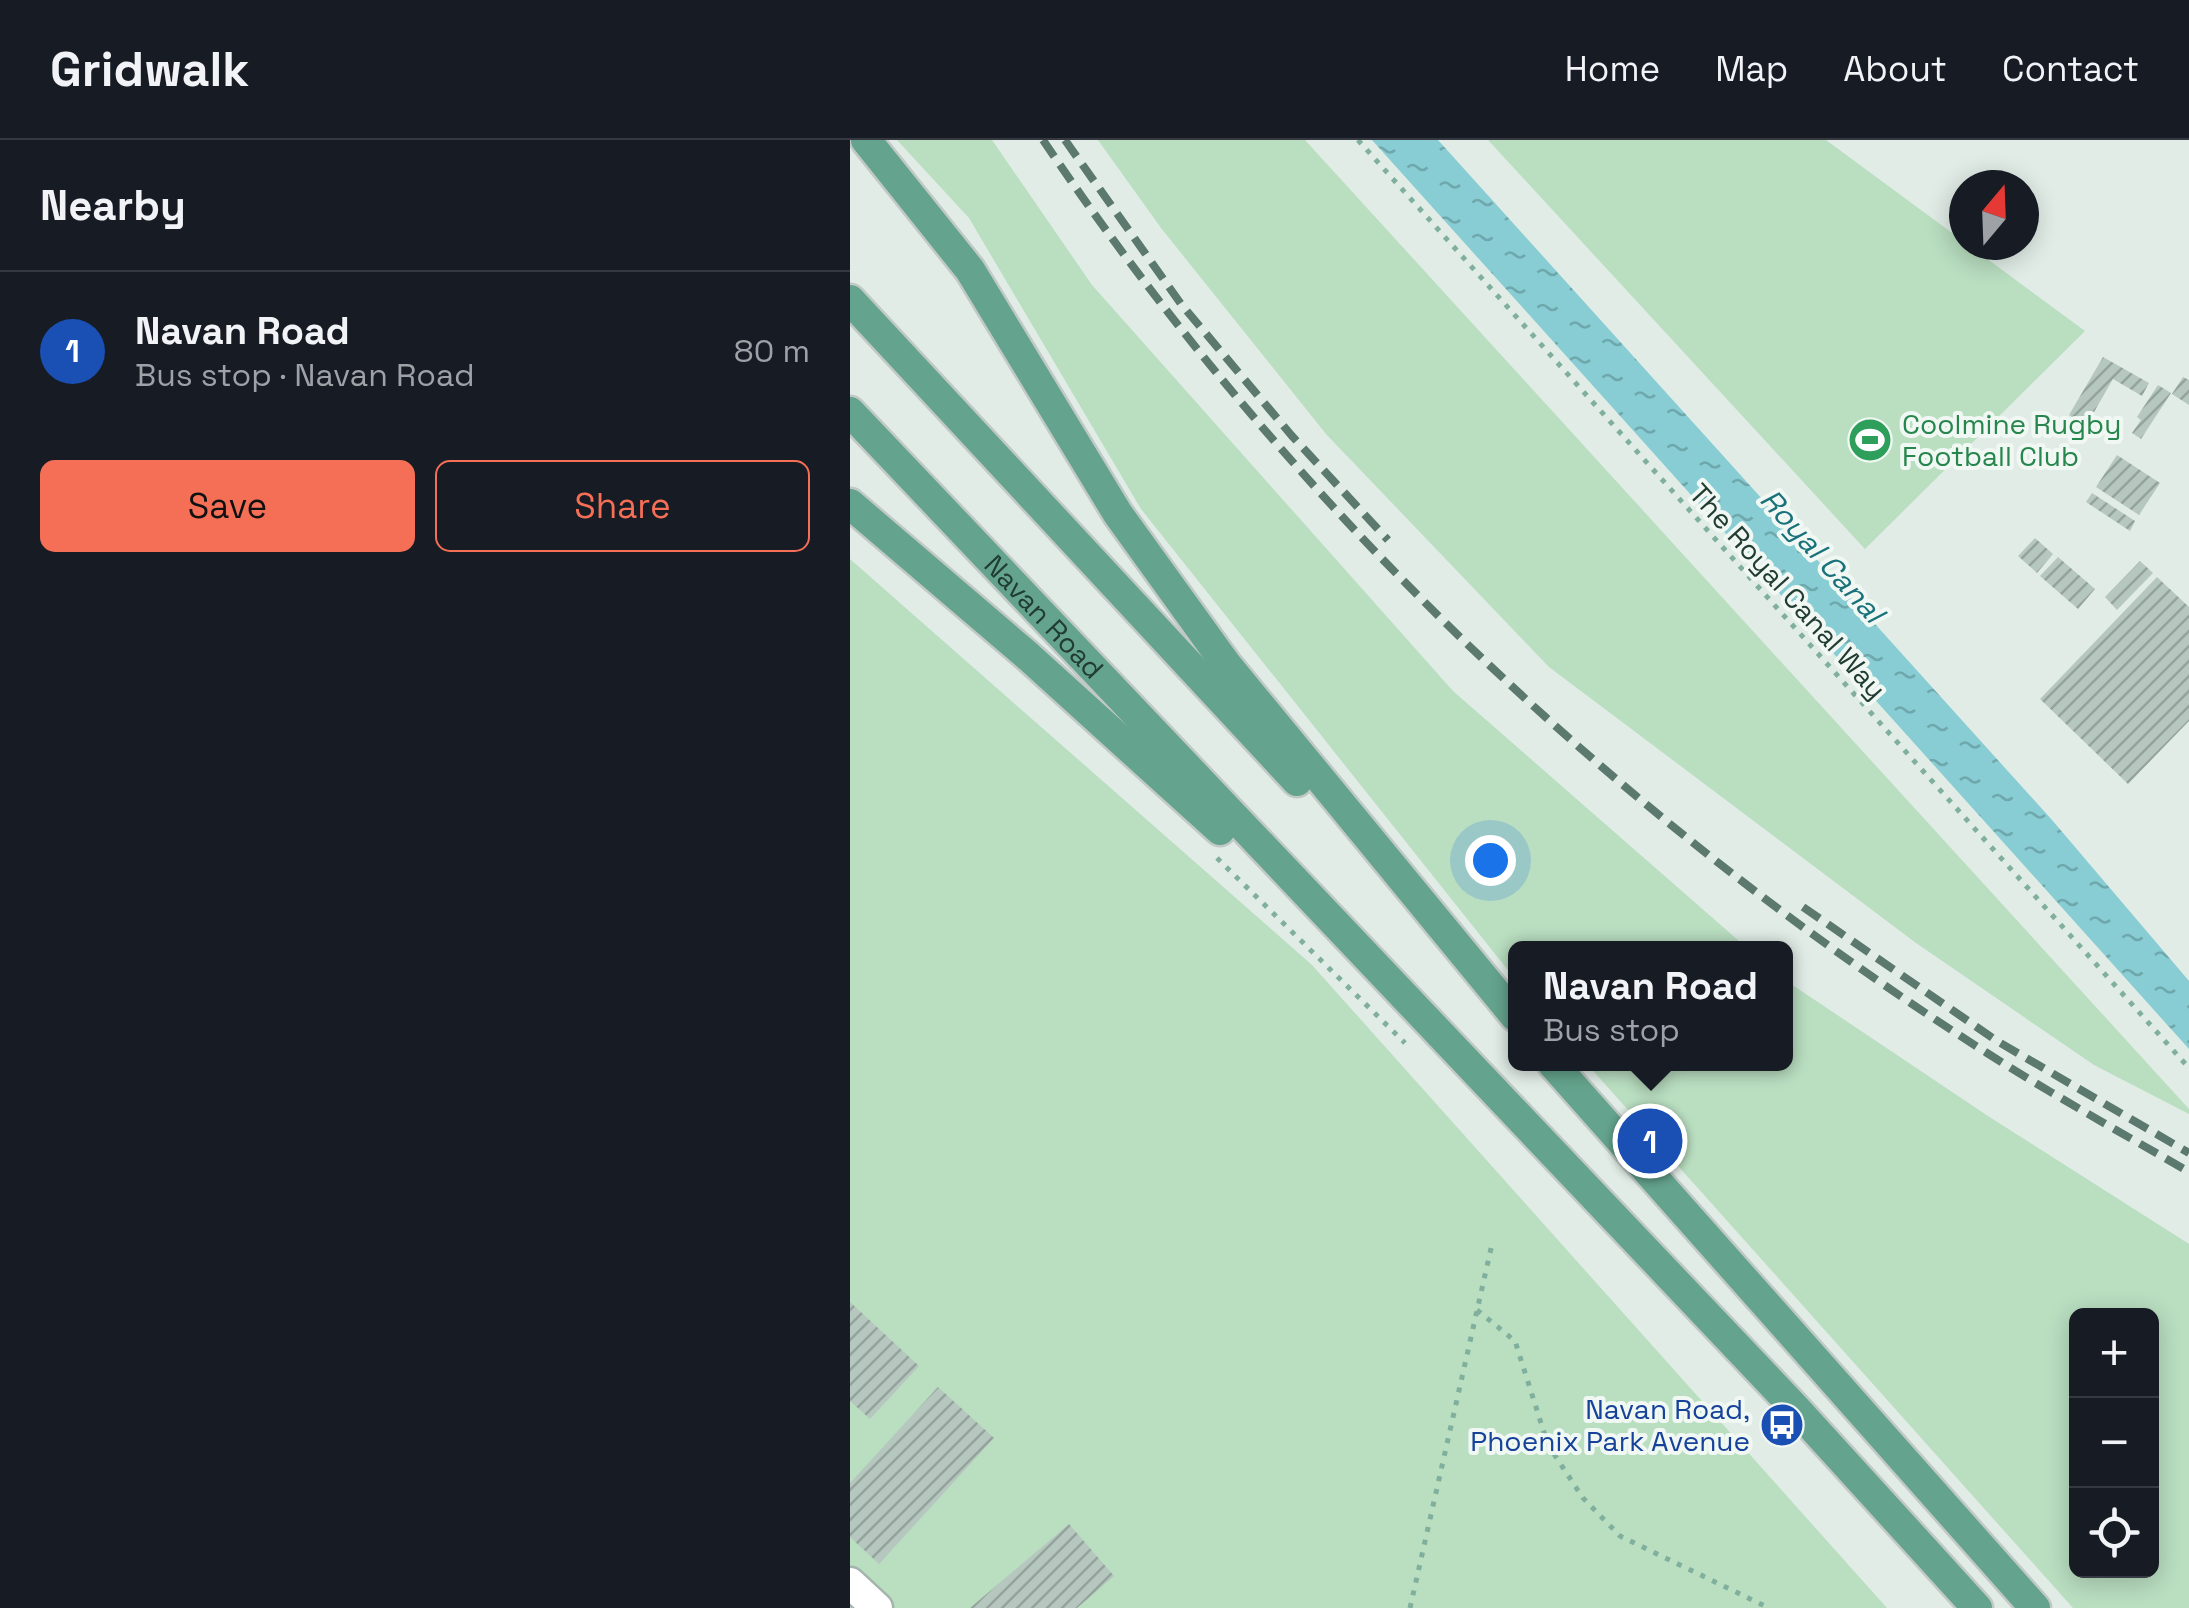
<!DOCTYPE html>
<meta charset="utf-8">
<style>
body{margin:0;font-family:"Space Grotesk",sans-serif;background:#242831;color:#f1f3f6}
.controls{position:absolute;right:30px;bottom:30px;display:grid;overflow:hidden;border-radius:15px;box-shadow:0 5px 25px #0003}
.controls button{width:90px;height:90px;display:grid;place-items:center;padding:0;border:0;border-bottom:2px solid #363941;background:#171b24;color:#f1f3f6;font:50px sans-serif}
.compass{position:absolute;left:1099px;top:30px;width:90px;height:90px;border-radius:50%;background:#171b24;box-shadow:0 5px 25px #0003;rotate:19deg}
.you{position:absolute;left:640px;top:720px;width:35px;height:35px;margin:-25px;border:8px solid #fff;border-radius:50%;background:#1a73e8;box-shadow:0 0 0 15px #1a73e833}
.badge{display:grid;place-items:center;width:65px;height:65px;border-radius:50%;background:#f56f56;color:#fff;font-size:32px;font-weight:700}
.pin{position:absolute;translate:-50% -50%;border:5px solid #fff;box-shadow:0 2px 10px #0006}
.popup{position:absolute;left:658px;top:801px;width:285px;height:130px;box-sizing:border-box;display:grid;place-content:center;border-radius:15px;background:#171b24;filter:drop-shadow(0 2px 8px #0005);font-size:32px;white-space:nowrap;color:#9ea1a6}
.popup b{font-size:38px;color:#f1f3f6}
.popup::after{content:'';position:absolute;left:50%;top:100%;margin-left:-20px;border:20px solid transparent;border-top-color:#171b24}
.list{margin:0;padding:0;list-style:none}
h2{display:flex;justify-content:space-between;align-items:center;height:130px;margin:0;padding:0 40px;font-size:42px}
h2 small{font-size:32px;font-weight:400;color:#9ea1a6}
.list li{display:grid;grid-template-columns:65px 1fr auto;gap:30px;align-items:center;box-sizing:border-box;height:160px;padding:0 40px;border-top:2px solid #363941}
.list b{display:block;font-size:38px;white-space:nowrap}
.list p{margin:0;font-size:32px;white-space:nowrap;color:#9ea1a6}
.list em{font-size:32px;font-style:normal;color:#9ea1a6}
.actions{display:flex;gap:20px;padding:30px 40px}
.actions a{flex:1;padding:22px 0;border:2px solid #f56f56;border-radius:15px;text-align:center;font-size:35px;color:#f56f56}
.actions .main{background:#f56f56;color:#111}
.icon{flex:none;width:55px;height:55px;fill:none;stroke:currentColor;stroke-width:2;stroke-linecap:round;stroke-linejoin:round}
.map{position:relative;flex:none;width:1339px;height:1468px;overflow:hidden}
header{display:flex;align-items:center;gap:60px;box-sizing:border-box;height:140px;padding:0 50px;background:#171b24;border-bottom:2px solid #363941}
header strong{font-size:48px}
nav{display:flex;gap:55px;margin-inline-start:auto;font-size:35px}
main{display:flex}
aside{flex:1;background:#171b24}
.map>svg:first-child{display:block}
.grass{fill:#b9dec0;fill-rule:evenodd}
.water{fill:url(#water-ripples)}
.building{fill:url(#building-hatch)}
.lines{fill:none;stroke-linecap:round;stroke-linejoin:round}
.minor-casing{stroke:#a4b4ad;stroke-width:35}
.major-casing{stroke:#c1c9c6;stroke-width:35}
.path{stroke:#80b09d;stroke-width:5;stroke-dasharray:5 8;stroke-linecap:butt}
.minor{stroke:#fff;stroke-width:30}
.major{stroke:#64a38d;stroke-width:30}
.rail{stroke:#5b796e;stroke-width:8;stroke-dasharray:20 10;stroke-linecap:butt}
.labels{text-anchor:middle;stroke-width:8;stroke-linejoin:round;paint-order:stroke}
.leisure-label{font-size:28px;fill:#27864d;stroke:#f1f8f4;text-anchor:start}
.street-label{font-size:28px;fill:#213d33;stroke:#f1f8f4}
.transit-label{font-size:28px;fill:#164399;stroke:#f1f8f4;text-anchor:end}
.water-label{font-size:30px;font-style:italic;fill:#19727a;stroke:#f1f8f4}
</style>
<header>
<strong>Gridwalk</strong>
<nav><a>Home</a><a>Map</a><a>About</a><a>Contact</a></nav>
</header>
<main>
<aside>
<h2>Nearby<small></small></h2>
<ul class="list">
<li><span class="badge" style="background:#1a4fb4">1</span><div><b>Navan Road</b><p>Bus stop · Navan Road</p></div><em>80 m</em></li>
</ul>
<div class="actions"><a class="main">Save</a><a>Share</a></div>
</aside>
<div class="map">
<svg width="1339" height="1468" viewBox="0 0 1339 1468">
<defs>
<pattern id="water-ripples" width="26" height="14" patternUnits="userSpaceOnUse" patternTransform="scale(2.5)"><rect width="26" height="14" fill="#87cdd3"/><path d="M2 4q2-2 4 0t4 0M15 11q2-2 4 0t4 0" fill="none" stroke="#6ea8ac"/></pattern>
<pattern id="building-hatch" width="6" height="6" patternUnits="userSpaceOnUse" patternTransform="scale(2.5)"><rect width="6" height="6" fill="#b6c7bf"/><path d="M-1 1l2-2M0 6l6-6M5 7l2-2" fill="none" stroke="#94a39c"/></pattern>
</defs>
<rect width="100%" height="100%" fill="#e1ece6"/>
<!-- grass -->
<g class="grass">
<path d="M47,0H142L242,145L603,551L897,808H665V839L291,369L119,78Z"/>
<path d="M248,0H455L1339,969V974L1244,925L1066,803L699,527L476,294L311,88Z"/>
<path d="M638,0H976L1235,191L1015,409Z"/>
<path d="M0,419L462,825L1037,1468H42L0,1428Z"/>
<path d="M935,840L1141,978L1339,1104V1468H1223L737,924H935ZM1226,1176H1302V1430H1226Z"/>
</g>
<!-- water -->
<path class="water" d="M522,0H588L1202,680L1339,841V909Z"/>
<!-- building -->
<g class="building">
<path d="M1253,217L1299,243L1292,256L1263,239L1236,286L1219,275Z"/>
<path d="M1333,237L1339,240V265L1322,254Z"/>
<path d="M1308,245L1321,253L1291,299L1282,293L1291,280L1287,277Z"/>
<path d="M1267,315L1310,343L1289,375L1246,347Z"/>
<path d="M1242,353L1285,381L1280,391L1236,362Z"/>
<path d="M1185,398L1203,414L1187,433L1168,416Z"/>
<path d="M1208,417L1245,449L1228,469L1190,436Z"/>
<path d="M1290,421L1303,433L1267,470L1255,457Z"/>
<path d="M1307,437L1339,467V581L1278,644L1190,559Z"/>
<path d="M0,1162L69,1226L20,1279L0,1261Z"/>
<path d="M88,1247L144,1298L29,1424L0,1397V1343Z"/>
<path d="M219,1384L264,1436L227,1468H120Z"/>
</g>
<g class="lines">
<defs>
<path id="minor" d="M0,1443L27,1468"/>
<g id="major">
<path d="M16,0L120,130L268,374L376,524L665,876"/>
<path d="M0,160L447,641"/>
<path id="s1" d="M0,272L946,1269L1127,1468"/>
<path d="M0,364L179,517L370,690"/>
<path d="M703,924L1185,1468"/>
</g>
</defs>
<!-- minor casing -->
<use href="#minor" class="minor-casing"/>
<!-- major casing -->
<use href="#major" class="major-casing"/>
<!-- path -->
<g class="path">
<path d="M508,0L1339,928"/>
<path d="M367,718L555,903"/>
<path d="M627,1170L665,1201L698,1305L733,1358L770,1396L919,1468"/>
<path d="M560,1468L642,1104"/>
</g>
<!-- minor -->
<use href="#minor" class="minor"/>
<!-- major -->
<use href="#major" class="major"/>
<!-- rail -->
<g class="rail">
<path d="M193,0C438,364 767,678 1137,913C1203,955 1272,993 1339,1032"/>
<path d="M215,0L331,164L442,296L538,400"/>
<path d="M953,767L1147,901L1339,1013"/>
</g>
</g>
<!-- icons -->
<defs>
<symbol id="stadium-disc" viewBox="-11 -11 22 22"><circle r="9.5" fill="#2e9e5b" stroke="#f1f8f4"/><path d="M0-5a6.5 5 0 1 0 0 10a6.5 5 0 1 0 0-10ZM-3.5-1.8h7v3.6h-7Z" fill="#fff"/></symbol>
<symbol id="bus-disc" viewBox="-11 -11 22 22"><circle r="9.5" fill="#1a4fb4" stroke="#f1f8f4"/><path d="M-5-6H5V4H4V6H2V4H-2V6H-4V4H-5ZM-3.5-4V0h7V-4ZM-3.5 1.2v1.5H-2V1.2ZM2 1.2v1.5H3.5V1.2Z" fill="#fff"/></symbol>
</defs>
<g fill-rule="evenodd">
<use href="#stadium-disc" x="995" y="275" width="50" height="50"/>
<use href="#bus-disc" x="907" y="1260" width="50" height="50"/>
</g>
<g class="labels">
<!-- leisure labels -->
<g class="leisure-label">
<text x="1052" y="294">Coolmine Rugby<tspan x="1052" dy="32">Football Club</tspan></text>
</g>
<!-- street labels -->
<g class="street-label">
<text transform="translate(938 451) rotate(48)" y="10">The Royal Canal Way</text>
<text dy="10" stroke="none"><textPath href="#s1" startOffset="282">Navan Road</textPath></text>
</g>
<!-- transit labels -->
<g class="transit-label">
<text x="900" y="1279">Navan Road,<tspan x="900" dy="32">Phoenix Park Avenue</tspan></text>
</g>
<!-- water labels -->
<g class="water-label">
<text transform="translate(972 416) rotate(48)" y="10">Royal Canal</text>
</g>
</g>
</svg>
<div class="controls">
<button>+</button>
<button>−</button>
<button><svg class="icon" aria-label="locate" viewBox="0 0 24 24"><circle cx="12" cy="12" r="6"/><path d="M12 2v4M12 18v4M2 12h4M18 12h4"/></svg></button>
</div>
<svg class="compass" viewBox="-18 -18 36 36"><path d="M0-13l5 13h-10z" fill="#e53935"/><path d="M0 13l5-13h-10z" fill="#9ea1a6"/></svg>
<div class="you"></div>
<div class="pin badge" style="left:800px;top:1001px;background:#1a4fb4">1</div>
<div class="popup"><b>Navan Road</b>Bus stop</div>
</div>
</main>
